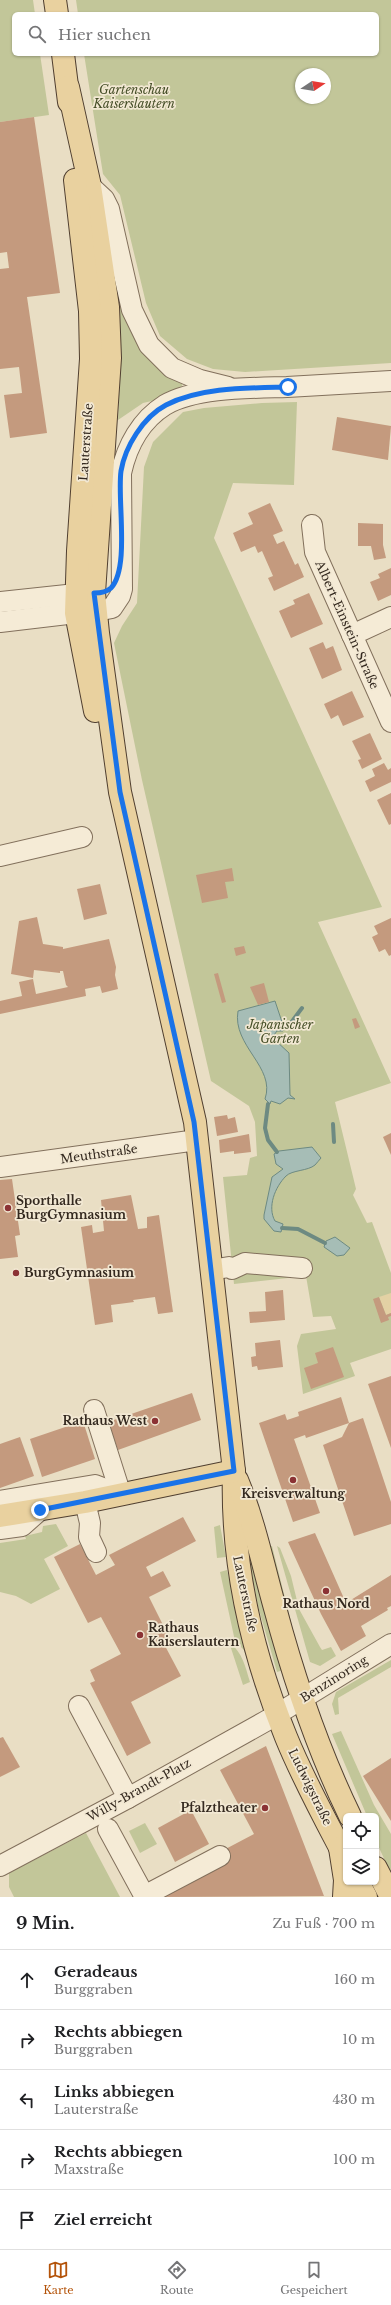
<!DOCTYPE html>
<html lang="de">
<meta charset="utf-8">
<style>
body{margin:0;font-family:"Libre Baskerville",serif;background:#f6f6f6;color:#202124}
.controls{position:absolute;right:12px;bottom:12px;display:grid;overflow:hidden;border-radius:6px;box-shadow:0 1px 3px #0004}
.controls button{width:36px;height:36px;display:grid;place-items:center;padding:0;border:0;border-bottom:1px solid #e0e0e0;background:#fff;color:#202124;font:20px sans-serif}
.compass{position:absolute;left:295px;top:68px;width:36px;height:36px;border-radius:50%;background:#fff;box-shadow:0 1px 3px #0004;rotate:78deg}
.stop{position:absolute;width:12px;height:12px;margin:-9px;border:3px solid #1a73e8;border-radius:50%;background:#fff}
.stop.end{background:#1a73e8;border-color:#fff;box-shadow:0 1px 4px #0008}
.list{margin:0;padding:0;list-style:none}
h2{display:flex;justify-content:space-between;align-items:center;height:52px;margin:0;padding:0 16px;font-size:17px}
h2 small{font-size:13px;font-weight:400;color:#757577}
.list li{display:grid;grid-template-columns:26px 1fr auto;gap:12px;align-items:center;box-sizing:border-box;height:60px;padding:0 16px;border-top:1px solid #e0e0e0}
.list b{display:block;font-size:15px;white-space:nowrap}
.list p{margin:0;font-size:13px;white-space:nowrap;color:#757577}
.list em{font-size:13px;font-style:normal;color:#757577}
.icon{flex:none;width:22px;height:22px;fill:none;stroke:currentColor;stroke-width:2;stroke-linecap:round;stroke-linejoin:round}
.map{position:relative;flex:none;width:391px;height:1897px;overflow:hidden}
.search{position:absolute;background:#fff;box-shadow:0 1px 3px #0004;left:12px;right:12px;top:12px;height:44px;display:flex;align-items:center;gap:10px;box-sizing:border-box;padding:0 14px;border-radius:6px;color:#757577;font-size:15px}
.sheet{height:352px;background:#fff}
nav{display:flex;justify-content:space-around;align-items:center;box-sizing:border-box;height:56px;border-top:1px solid #e0e0e0;background:#fff;font-size:11px;color:#757577}
nav a{display:grid;justify-items:center;gap:2px}
nav .on{color:#b45309}
.map>svg:first-child{display:block}
.green{fill:#c2c699;fill-rule:evenodd}
.sand{fill:#e3d1a4}
.water{fill:#a6bdb6;stroke:#6d8a82}
.lines{fill:none;stroke-linecap:round;stroke-linejoin:round}
.stream{stroke:#6d8a82;stroke-width:4}
.building{fill:#c49a7e}
.minor-casing{stroke:#82705c;stroke-width:22}
.major-casing{stroke:#503f30;stroke-width:24}
.minor{stroke:#f5ebd6;stroke-width:20}
.major{stroke:#e9d19f;stroke-width:22}
.route{stroke:#1a73e8;stroke-width:5}
.poi-dot{fill:#8b3234;stroke:#f2e8d3;stroke-width:1.5}
.labels{text-anchor:middle;stroke-width:3.5;stroke-linejoin:round;paint-order:stroke}
.park-label{font-size:12px;font-style:italic;fill:#454e27;stroke:#f2e8d3}
.street-label{font-size:12px;fill:#34291f;stroke:#f2e8d3}
.poi-label{font-size:12px;font-weight:bold;fill:#34291f;stroke:#f2e8d3;text-anchor:start}
</style>
<div class="map">
<svg width="391" height="1897" viewBox="0 0 391 1897">
<rect width="100%" height="100%" fill="#e9dec4"/>
<!-- green -->
<g class="green">
<path d="M0,0H33L35,14H14V54H40L49,115L0,122Z"/>
<path d="M76,0H391V363L245,372L213,369L187,359L160,336L146,303L120,195L103,174L84,54H377V14H78ZM301,74H325V98H301Z"/>
<path d="M116,278L183,383L178,395L143,403L118,420L121,347Z"/>
<path d="M297,402L294,485L233,483L214,538L382,907L318,922L391,1083L335,1102L356,1189L353,1195L367,1223L372,1222L391,1273V1349L350,1363L355,1376L303,1394L297,1346L301,1334L336,1329L331,1316L313,1317L306,1276L234,1284L223,1177L247,1175L250,1158L257,1156L255,1122L249,1106L211,1081L142,780L114,643L122,626L137,603L144,467L153,442L183,412L204,408L262,403Z"/>
<path d="M241,1505L287,1669L277,1672L240,1544Z"/>
<path d="M56,1524L68,1546L44,1559L60,1589L31,1604L16,1596L0,1592V1543L26,1539L25,1536L42,1532L43,1526Z"/>
<path d="M220,1525L226,1557L217,1558L214,1527Z"/>
<path d="M272,1546L295,1638L292,1640L268,1547Z"/>
<path d="M277,1546L280,1548L291,1576L299,1609L320,1647L322,1650L331,1647L336,1656L320,1666L310,1662Z"/>
<path d="M227,1570L241,1626L261,1679L254,1681L244,1650L235,1641L220,1572Z"/>
<path d="M229,1642C243,1653 245,1666 250,1682L243,1685Z"/>
<path d="M391,1660V1667L338,1698L339,1714L335,1715L332,1704L336,1692Z"/>
<path d="M341,1731L374,1805L391,1834V1874L376,1841V1816H367L332,1734Z"/>
<path d="M145,1823L157,1844L140,1853L129,1831Z"/>
<path d="M86,1833L120,1897H14L9,1887V1873Z"/>
</g>
<!-- sand -->
<path class="sand" d="M391,1293V1313L386,1315L379,1297Z"/>
<!-- water -->
<g class="water">
<path d="M275,1001L283,1025V1031H277L274,1035L275,1040L289,1053L290,1095L295,1099L288,1098L280,1104L271,1101L270,1104L265,1099C276,1067 232,1046 238,1011Z"/>
<path d="M312,1147L321,1158C319,1160 317,1163 315,1165C308,1171 292,1170 286,1176C275,1187 267,1207 275,1221L283,1224L281,1232L274,1231L264,1219V1215L272,1177L283,1169L276,1164L274,1154L279,1151Z"/>
<path d="M335,1237L350,1248L344,1255L337,1256L324,1247L326,1241Z"/>
</g>
<g class="lines">
<!-- stream -->
<g class="stream">
<path d="M287,1028L302,1008"/>
<path d="M268,1104L265,1128L268,1140L277,1152"/>
<path d="M333,1124L334,1142"/>
<path d="M282,1228L298,1229L325,1243"/>
</g>
</g>
<!-- building -->
<g class="building">
<path d="M34,117L60,293L27,297L47,433L10,438L4,395L22,393L19,367L0,369V269L9,268L7,252L0,253V122Z"/>
<path d="M337,417L391,426L388,460L332,450Z"/>
<path d="M270,503L283,531L273,535L277,544L284,541L295,565L298,563L304,577L274,591L268,578L273,576L262,551L258,553L255,546L241,552L233,533L253,524L248,513Z"/>
<path d="M358,523L383,524V545L386,558L374,560L371,546H358Z"/>
<path d="M391,568V595L378,601L370,582L380,578L378,574Z"/>
<path d="M309,593L323,624L291,638L279,611L295,604L293,600Z"/>
<path d="M323,642L326,649L333,646L342,670L322,679L309,648Z"/>
<path d="M352,691L364,717L343,726L338,715L331,719L324,704Z"/>
<path d="M370,733L382,759L362,769L358,760L361,759L352,741Z"/>
<path d="M384,763L388,770L391,768V782L370,792L365,781L375,776L372,769Z"/>
<path d="M391,793V824L389,825L377,800Z"/>
<path d="M232,868L234,881L225,882L228,898L202,903L196,875Z"/>
<path d="M100,884L107,914L84,920L77,889Z"/>
<path d="M37,917L43,944L63,947V949L109,939L116,967L115,975L118,989L102,993L100,986L85,989L86,996L0,1014V1001L22,996L19,982L33,979L36,994L68,987L66,985L63,971H60V973L34,970L33,978L11,974L19,921Z"/>
<path d="M391,918V955L389,956L385,949L379,952L372,937L378,934L374,926Z"/>
<path d="M244,946L246,953L236,956L234,948Z"/>
<path d="M218,973L226,1002L222,1003L214,974Z"/>
<path d="M264,983L269,1002L258,1005L250,987Z"/>
<path d="M356,1018L360,1027L355,1029L352,1019Z"/>
<path d="M227,1115L228,1119L235,1117L238,1132L217,1136L214,1117Z"/>
<path d="M391,1133V1155L383,1137Z"/>
<path d="M249,1134L251,1152L234,1154V1151L220,1153L219,1140Z"/>
<path d="M12,1179L20,1235L15,1236L18,1257L0,1259V1180Z"/>
<path d="M131,1195L138,1229L147,1228V1217L159,1215L173,1312L158,1314L155,1297L133,1300L134,1302L111,1305L113,1322L95,1325L81,1227L92,1225L93,1233L104,1231L101,1200Z"/>
<path d="M283,1290L285,1320L250,1323L249,1312L266,1311L265,1292Z"/>
<path d="M379,1297L386,1315L391,1313V1316L388,1317L389,1320L381,1323L373,1299Z"/>
<path d="M280,1340L283,1367L258,1370L257,1366L252,1367L251,1357L256,1356L255,1343Z"/>
<path d="M333,1347L344,1377L311,1389L304,1368L318,1363L315,1353Z"/>
<path d="M391,1376V1448L368,1384Z"/>
<path d="M192,1393L201,1420L118,1450L108,1422Z"/>
<path d="M341,1397L349,1423L306,1438L305,1435L294,1439L320,1513L293,1522L259,1423L285,1414L287,1420L299,1416L298,1412Z"/>
<path d="M363,1418L391,1502V1524L354,1536L323,1445L342,1437L349,1423Z"/>
<path d="M83,1421L95,1459L42,1477L30,1439Z"/>
<path d="M20,1437L34,1476L0,1488V1444Z"/>
<path d="M183,1517L196,1541L146,1567L151,1577L163,1571L171,1586L149,1597L171,1641L164,1644L181,1676L131,1702L151,1743L127,1756L90,1683L95,1681L90,1670L121,1654L101,1617L88,1623L54,1557L80,1544L96,1575L115,1565L109,1555Z"/>
<path d="M315,1533L346,1603L391,1575V1606L387,1608L388,1610L361,1626L366,1636L341,1651L321,1614L288,1542Z"/>
<path d="M3,1737L20,1767L0,1777V1738Z"/>
<path d="M266,1746L324,1896L158,1897L218,1853L254,1834L220,1770Z"/>
<path d="M391,1758V1821L363,1776Z"/>
<path d="M191,1810L209,1844L175,1862L158,1828Z"/>
</g>
<g class="lines">
<defs>
<g id="minor">
<path d="M90,186L104,199L109,209L132,310L149,345L172,368L200,380L228,387"/>
<path d="M312,525L315,552L391,722"/>
<path d="M0,602L76,594"/>
<path d="M96,611L112,608L120,596L122,589L121,473C127,446 141,420 165,405C196,387 252,388 287,387C322,385 357,383 391,381"/>
<path d="M0,622L76,613"/>
<path d="M352,635L391,617"/>
<path d="M0,856L82,837"/>
<path d="M0,1167L197,1140"/>
<path d="M211,1270L229,1267L232,1269L245,1263L302,1268"/>
<path d="M94,1410L121,1495"/>
<path d="M0,1501L95,1485L121,1495"/>
<path d="M85,1502L90,1523L89,1537L96,1552"/>
<path d="M0,1529L22,1526L40,1510"/>
<path d="M79,1706L128,1798"/>
<path d="M108,1829L145,1897"/>
<path d="M0,1866L128,1798L266,1721L391,1644"/>
<path d="M144,1896L220,1856"/>
</g>
<g id="major">
<path d="M55,0L57,14"/>
<path d="M63,54L69,102"/>
<path d="M68,87L90,186L108,307L110,358L94,593L98,633L120,792L195,1122L234,1471C231,1561 252,1653 286,1737C303,1779 325,1819 346,1859"/>
<path d="M75,180L90,311L91,359L78,551L76,613L95,711"/>
<path d="M237,1480C254,1521 263,1565 275,1608C294,1679 318,1750 350,1816"/>
<path d="M0,1516L85,1502L234,1471"/>
<path d="M340,1848L345,1880L344,1897"/>
<path d="M376,1868L391,1897"/>
<path d="M358,1882L366,1897"/>
</g>
</defs>
<!-- minor casing -->
<use href="#minor" class="minor-casing"/>
<!-- major casing -->
<use href="#major" class="major-casing"/>
<!-- minor -->
<use href="#minor" class="minor"/>
<!-- major -->
<use href="#major" class="major"/>
</g>
<g class="lines">
<!-- route -->
<path class="route" d="M40,1510L234,1471L194,1122L120,792L94,593C100,593 107,592 111,588C130,568 117,499 121,471C125,447 143,417 166,405C201,387 249,388 288,387"/>
</g>
<!-- markers -->
<g class="poi-dot">
<circle cx="8" cy="1208" r="4"/>
<circle cx="16" cy="1273" r="4"/>
<circle cx="155" cy="1421" r="4"/>
<circle cx="293" cy="1480" r="4"/>
<circle cx="326" cy="1591" r="4"/>
<circle cx="140" cy="1635" r="4"/>
<circle cx="265" cy="1808" r="4"/>
</g>
<g class="labels">
<!-- park labels -->
<g class="park-label">
<text x="134" y="94">Gartenschau<tspan x="134" dy="14">Kaiserslautern</tspan></text>
<text x="280" y="1029">Japanischer<tspan x="280" dy="14">Garten</tspan></text>
</g>
<!-- street labels -->
<g class="street-label">
<text transform="translate(86 442) rotate(-86)" y="4">Lauterstraße</text>
<text transform="translate(347 625) rotate(66)" y="4">Albert-Einstein-Straße</text>
<text transform="translate(99 1154) rotate(-8)" y="4">Meuthstraße</text>
<text transform="translate(245 1594) rotate(78)" y="4">Lauterstraße</text>
<text transform="translate(334 1679) rotate(-32)" y="4">Benzinoring</text>
<text transform="translate(310 1787) rotate(64)" y="4">Ludwigstraße</text>
<text transform="translate(139 1790) rotate(-29)" y="4">Willy-Brandt-Platz</text>
</g>
<!-- poi labels -->
<g class="poi-label">
<text x="16" y="1205">Sporthalle<tspan x="16" dy="14">BurgGymnasium</tspan></text>
<text x="24" y="1277">BurgGymnasium</text>
<text x="147" y="1425" text-anchor="end">Rathaus West</text>
<text x="293" y="1498" text-anchor="middle">Kreisverwaltung</text>
<text x="326" y="1608" text-anchor="middle">Rathaus Nord</text>
<text x="148" y="1632">Rathaus<tspan x="148" dy="14">Kaiserslautern</tspan></text>
<text x="257" y="1812" text-anchor="end">Pfalztheater</text>
</g>
</g>
</svg>
<div class="controls">
<button><svg class="icon" aria-label="locate" viewBox="0 0 24 24"><circle cx="12" cy="12" r="6"/><path d="M12 2v4M12 18v4M2 12h4M18 12h4"/></svg></button>
<button><svg class="icon" aria-label="layers" viewBox="0 0 24 24"><path d="M12 4l9 5-9 5-9-5zM3 14l9 5 9-5"/></svg></button>
</div>
<svg class="compass" viewBox="-18 -18 36 36"><path d="M0-13l5 13h-10z" fill="#e53935"/><path d="M0 13l5-13h-10z" fill="#757577"/></svg>
<div class="stop" style="left:288px;top:387px"></div>
<div class="stop end" style="left:40px;top:1510px"></div>
<div class="search"><svg class="icon" aria-label="search" viewBox="0 0 24 24"><circle cx="10" cy="10" r="6"/><path d="M15 15l6 6"/></svg>Hier suchen</div>
</div>
<section class="sheet">
<h2>9 Min.<small>Zu Fuß · 700 m</small></h2>
<ul class="list">
<li><svg class="icon" aria-label="ahead" viewBox="0 0 24 24"><path d="M12 20V5M6 11l6-6 6 6"/></svg><div><b>Geradeaus</b><p>Burggraben</p></div><em>160 m</em></li>
<li><svg class="icon" aria-label="right" viewBox="0 0 24 24"><path d="M7 20v-9h11M14 6l5 5-5 5"/></svg><div><b>Rechts abbiegen</b><p>Burggraben</p></div><em>10 m</em></li>
<li><svg class="icon" aria-label="left" viewBox="0 0 24 24"><path d="M17 20v-9H6M10 6l-5 5 5 5"/></svg><div><b>Links abbiegen</b><p>Lauterstraße</p></div><em>430 m</em></li>
<li><svg class="icon" aria-label="right" viewBox="0 0 24 24"><path d="M7 20v-9h11M14 6l5 5-5 5"/></svg><div><b>Rechts abbiegen</b><p>Maxstraße</p></div><em>100 m</em></li>
<li><svg class="icon" aria-label="arrive" viewBox="0 0 24 24"><path d="M6 21V4h12l-3 4 3 4H6"/></svg><div><b>Ziel erreicht</b></div></li>
</ul>
</section>
<nav>
<a class="on"><svg class="icon" aria-label="map" viewBox="0 0 24 24"><path d="M3 6l6-2 6 2 6-2v14l-6 2-6-2-6 2zM9 4v14M15 6v14"/></svg>Karte</a>
<a><svg class="icon" aria-label="directions" viewBox="0 0 24 24"><path d="M12 3l9 9-9 9-9-9zM9 14v-3h6M13 9l2 2-2 2"/></svg>Route</a>
<a><svg class="icon" aria-label="saved" viewBox="0 0 24 24"><path d="M7 4h10v16l-5-4-5 4z"/></svg>Gespeichert</a>
</nav>
